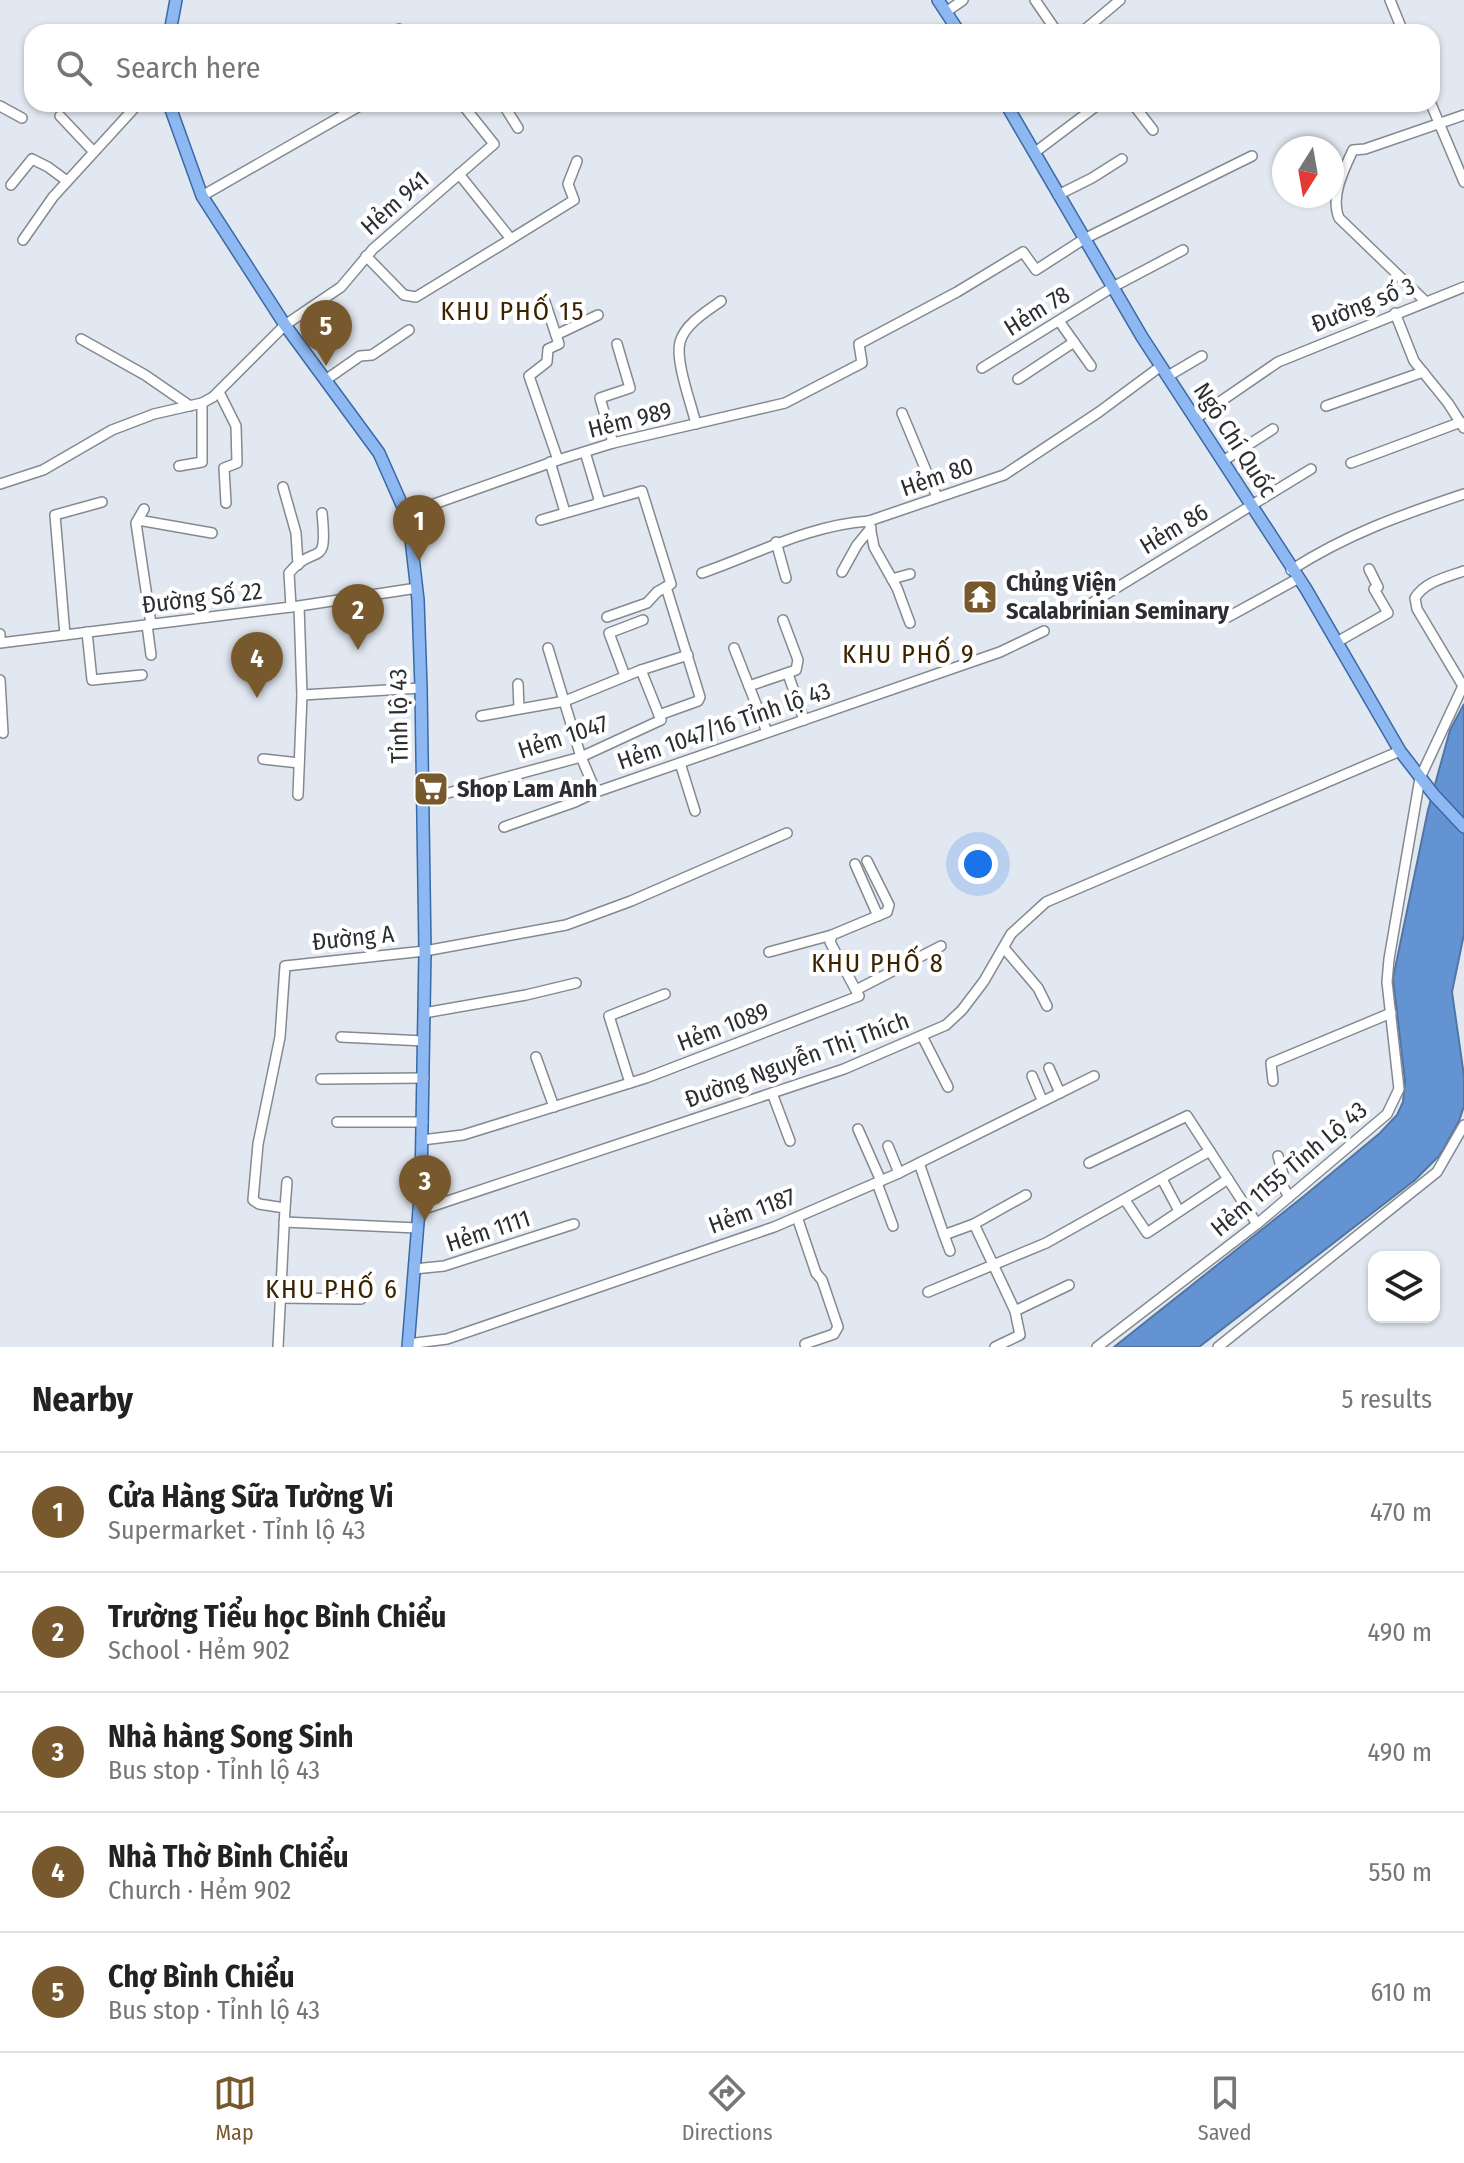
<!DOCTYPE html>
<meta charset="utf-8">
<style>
body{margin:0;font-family:"Fira Sans Condensed",sans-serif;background:#f2f2f2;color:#222}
.controls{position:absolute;right:24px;bottom:24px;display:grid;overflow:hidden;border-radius:16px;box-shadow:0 2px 6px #0004}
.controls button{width:72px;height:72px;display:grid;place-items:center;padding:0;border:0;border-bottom:2px solid #e0e0e0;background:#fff;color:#222;font:40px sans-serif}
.compass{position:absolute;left:1272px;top:136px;width:72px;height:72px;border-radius:50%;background:#fff;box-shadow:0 2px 6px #0004;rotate:191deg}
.you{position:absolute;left:978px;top:864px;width:28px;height:28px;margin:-20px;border:6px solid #fff;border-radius:50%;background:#1a73e8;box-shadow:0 0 0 12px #1a73e833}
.badge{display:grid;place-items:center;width:52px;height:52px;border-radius:50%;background:#77592d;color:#fff;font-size:26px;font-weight:700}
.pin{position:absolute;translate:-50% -66px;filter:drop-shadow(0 2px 4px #0008)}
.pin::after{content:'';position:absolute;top:42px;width:28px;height:24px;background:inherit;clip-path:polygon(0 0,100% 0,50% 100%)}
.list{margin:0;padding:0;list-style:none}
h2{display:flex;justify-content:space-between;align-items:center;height:104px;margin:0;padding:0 32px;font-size:34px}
h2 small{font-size:26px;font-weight:400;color:#767676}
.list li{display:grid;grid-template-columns:52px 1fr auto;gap:24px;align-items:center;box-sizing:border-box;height:120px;padding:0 32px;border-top:2px solid #e0e0e0}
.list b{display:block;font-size:30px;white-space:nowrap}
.list p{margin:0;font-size:26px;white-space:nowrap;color:#767676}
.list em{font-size:26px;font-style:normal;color:#767676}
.icon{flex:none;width:44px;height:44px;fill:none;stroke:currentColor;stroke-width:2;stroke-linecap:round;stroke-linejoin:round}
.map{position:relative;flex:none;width:1464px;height:1347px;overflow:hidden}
.search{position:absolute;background:#fff;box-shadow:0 2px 6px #0004;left:24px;right:24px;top:24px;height:88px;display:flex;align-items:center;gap:20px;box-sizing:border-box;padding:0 28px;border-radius:24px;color:#767676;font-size:30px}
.sheet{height:704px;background:#fff}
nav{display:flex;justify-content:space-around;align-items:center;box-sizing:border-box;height:112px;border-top:2px solid #e0e0e0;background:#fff;font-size:22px;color:#767676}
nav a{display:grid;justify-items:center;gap:4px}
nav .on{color:#77592d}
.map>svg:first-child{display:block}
.water{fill:#6393d3;stroke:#5275a2;stroke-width:2}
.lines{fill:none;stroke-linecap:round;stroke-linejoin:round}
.minor-casing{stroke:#848991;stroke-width:12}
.major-casing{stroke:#3a69a7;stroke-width:14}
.minor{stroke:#fff;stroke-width:9}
.major{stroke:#8db8f1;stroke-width:11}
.labels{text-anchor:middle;stroke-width:8;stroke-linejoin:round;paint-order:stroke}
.street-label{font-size:24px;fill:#2c2e31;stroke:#fff}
.poi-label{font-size:24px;font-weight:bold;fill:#2c2e31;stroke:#fff;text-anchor:start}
.neighbourhood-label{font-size:26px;letter-spacing:2px;fill:#3a2400;stroke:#fff}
</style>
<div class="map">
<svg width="1464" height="1347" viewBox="0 0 1464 1347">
<rect width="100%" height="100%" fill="#e2e8f1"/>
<!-- water -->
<path class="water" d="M1464,704V934L1452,992L1464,1076V1106L1459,1121L1440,1155L1415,1180L1199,1347H1114L1304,1196L1380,1133L1397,1115L1403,1102L1405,1081L1393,978L1428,810L1450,730Z"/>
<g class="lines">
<defs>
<g id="minor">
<path d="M1035,0L1057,32"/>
<path d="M1390,0L1403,32"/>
<path d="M946,12L963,0"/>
<path d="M391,32L399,29"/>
<path d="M500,32L503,30"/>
<path d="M1082,32L1120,0"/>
<path d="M503,104L518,128"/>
<path d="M1133,104L1153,130"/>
<path d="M1431,104L1464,182"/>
<path d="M0,106L22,118"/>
<path d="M60,116L93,151"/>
<path d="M1034,153L1099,104"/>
<path d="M11,185L32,159L48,167L67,181"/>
<path d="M1058,195L1092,178L1122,159"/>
<path d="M202,196L363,104"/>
<path d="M511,239L574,200L568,184L577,161"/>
<path d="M23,240L53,197L138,104"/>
<path d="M366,256L404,295L416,297L511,239L459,174"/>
<path d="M1425,301L1339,218C1330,197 1344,169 1353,150L1365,149L1464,115"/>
<path d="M545,302L559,344L548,349L547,362L529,376L558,460"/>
<path d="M1395,313L1414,361L1448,403L1464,428"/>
<path d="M1059,321L1091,366"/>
<path d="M556,335L598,315"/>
<path d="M81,339L145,375L190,406"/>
<path d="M982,368L1113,287L1183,250"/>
<path d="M1168,376L1202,356"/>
<path d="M327,379L360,356L372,355L409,330"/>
<path d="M1018,379L1074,342"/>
<path d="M219,392L236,426L237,463L224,468L226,503"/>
<path d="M1326,406L1423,372"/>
<path d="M902,413L937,497"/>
<path d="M1195,419L1278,362L1464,287"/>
<path d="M696,424C691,403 675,361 680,342C685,324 707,311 721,301"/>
<path d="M613,443L600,398L630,388L617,344"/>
<path d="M585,452L599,499L597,503"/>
<path d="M1223,461L1273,429"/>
<path d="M550,462L565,512"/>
<path d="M1351,463L1461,422"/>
<path d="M179,466L202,462V403"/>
<path d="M0,484L43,470L112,430L154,414L202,403L213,397L285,325L341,287L373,249L494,144L462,104"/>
<path d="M283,487L296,533L298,565"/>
<path d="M144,509L136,523L151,624"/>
<path d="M406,514L558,460L613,443L785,403L862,363L859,344L957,292L1023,252L1036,270L1084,239L1252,156"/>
<path d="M138,520L212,533"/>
<path d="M541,520L642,491L671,584L657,592L647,603L607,617"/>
<path d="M869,521L874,547L897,588L910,623"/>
<path d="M776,542L786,578"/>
<path d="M1291,570C1347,534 1401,515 1464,494"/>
<path d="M842,572L857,545L871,528"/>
<path d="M702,573C757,554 809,525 869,521L1004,475L1099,412L1161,366"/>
<path d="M892,579L910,574"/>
<path d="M291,607L289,573C316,541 328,572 322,513"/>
<path d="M1077,612L1311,469"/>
<path d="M1228,617L1299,578"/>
<path d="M147,625L151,655"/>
<path d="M87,632L92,680L142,675"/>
<path d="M0,634V643L299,606L417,588"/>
<path d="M65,635L55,515L102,502"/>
<path d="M1337,642L1388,613L1374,589L1378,587L1369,569"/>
<path d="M548,648L581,757L596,792"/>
<path d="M734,648L767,732"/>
<path d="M641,670L688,655"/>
<path d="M788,674L804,720"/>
<path d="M625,676L609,633L643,620"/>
<path d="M0,680L3,733"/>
<path d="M518,684L519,708"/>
<path d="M749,686L796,670L798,660L783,620"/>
<path d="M302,695L421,688"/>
<path d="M659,715L698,701L700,697L666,587"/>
<path d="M263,759L299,763"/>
<path d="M680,763L695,811"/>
<path d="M298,795L302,695L299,606"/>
<path d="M422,800L581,757L661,720L641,670L565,701L481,716"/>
<path d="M504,827L575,802L596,792L1000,652L1044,631"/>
<path d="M855,864L878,916"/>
<path d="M1004,948L1038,988L1047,1006"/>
<path d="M769,952L832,935"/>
<path d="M856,990L941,946"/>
<path d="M424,1013L526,995L576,983"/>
<path d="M922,1036L948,1087"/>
<path d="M341,1037L424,1041"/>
<path d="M536,1057L554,1107"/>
<path d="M1049,1068L1060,1093"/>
<path d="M1032,1076L1042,1100"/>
<path d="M321,1079L424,1078"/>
<path d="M1273,1081L1271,1063L1391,1013"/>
<path d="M630,1083L609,1016L665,994"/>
<path d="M772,1093L790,1141"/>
<path d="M337,1122H423"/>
<path d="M858,1129L881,1181"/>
<path d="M422,1140L463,1135L646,1078L859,996L830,942L832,935L887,912L889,905L867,861"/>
<path d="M888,1146L899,1173"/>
<path d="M1278,1156L1283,1174L1280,1181L1289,1197"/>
<path d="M919,1163L944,1235L974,1224"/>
<path d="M1089,1163L1187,1116L1257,1224"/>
<path d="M1162,1179L1179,1211"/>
<path d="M877,1183L893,1226"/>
<path d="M1026,1195L974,1224L1015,1311L1069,1285"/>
<path d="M1125,1200L1147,1233L1228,1179"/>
<path d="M285,1208L287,1182"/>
<path d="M418,1211L844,1069L946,1025L962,1010L984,981L1011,934L1046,902L1400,751"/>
<path d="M797,1217L816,1273L822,1280L838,1327L834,1334L805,1344"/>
<path d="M284,1222L417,1228"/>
<path d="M944,1235L950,1251"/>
<path d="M414,1269L444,1266L574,1224"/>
<path d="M928,1292L1046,1243L1210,1151"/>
<path d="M279,1298L361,1299"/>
<path d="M408,1344L447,1339L774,1227L899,1173L1094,1076"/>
<path d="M278,1347L285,1208L259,1204L253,1200L258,1144L280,1037L285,966L425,951L566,925L631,901L787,833"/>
<path d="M995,1347L1020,1335L1015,1311"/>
<path d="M1097,1347L1257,1224L1387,1114L1399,1089L1387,982L1389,959L1420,778L1463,686L1417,609L1415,598C1424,582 1447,577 1464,571"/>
<path d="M1218,1347L1437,1172L1464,1125"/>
</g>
<g id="major">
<path d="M938,0L959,32"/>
<path d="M170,32L176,0"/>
<path d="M169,104L202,196L285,325L379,453L406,514L411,539L418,600L421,688L425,951L421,1185L408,1347"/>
<path d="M1006,104L1142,337L1306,589L1400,751L1434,795L1464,827"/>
</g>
</defs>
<!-- minor casing -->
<use href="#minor" class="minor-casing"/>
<!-- major casing -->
<use href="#major" class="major-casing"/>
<!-- minor -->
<use href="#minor" class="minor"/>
<!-- major -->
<use href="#major" class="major"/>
</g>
<!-- icons -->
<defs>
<symbol id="temple-square" viewBox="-11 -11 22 22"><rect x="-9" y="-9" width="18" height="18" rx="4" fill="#77592d" stroke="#fff"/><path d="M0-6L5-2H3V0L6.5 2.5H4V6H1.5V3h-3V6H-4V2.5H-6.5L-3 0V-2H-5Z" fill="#fff"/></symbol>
<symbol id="supermarket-square" viewBox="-11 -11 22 22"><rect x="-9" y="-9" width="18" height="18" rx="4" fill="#77592d" stroke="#fff"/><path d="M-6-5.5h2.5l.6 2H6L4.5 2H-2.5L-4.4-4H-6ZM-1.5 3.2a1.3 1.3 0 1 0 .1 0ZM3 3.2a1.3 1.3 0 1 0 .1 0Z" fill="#fff"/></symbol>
</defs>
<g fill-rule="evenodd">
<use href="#temple-square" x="960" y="577" width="40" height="40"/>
<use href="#supermarket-square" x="411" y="769" width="40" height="40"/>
</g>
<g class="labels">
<!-- street labels -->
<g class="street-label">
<text transform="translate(395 203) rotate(-42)" y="8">Hẻm 941</text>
<text transform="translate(1363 305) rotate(-22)" y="8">Đường số 3</text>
<text transform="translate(1037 311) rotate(-32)" y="8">Hẻm 78</text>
<text transform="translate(630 420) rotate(-14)" y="8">Hẻm 989</text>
<text transform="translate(1235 440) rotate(57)" y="8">Ngô Chí Quốc</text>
<text transform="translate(937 477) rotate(-19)" y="8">Hẻm 80</text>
<text transform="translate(1174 529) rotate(-31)" y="8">Hẻm 86</text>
<text transform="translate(202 598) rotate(-7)" y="8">Đường Số 22</text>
<text transform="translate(399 716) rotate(-91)" y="8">Tỉnh lộ 43</text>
<text transform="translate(724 726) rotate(-19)" y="8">Hẻm 1047/16 Tỉnh lộ 43</text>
<text transform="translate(563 737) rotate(-18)" y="8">Hẻm 1047</text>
<text transform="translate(353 938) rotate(-6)" y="8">Đường A</text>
<text transform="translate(723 1027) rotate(-21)" y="8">Hẻm 1089</text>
<text transform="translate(797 1060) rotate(-20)" y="8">Đường Nguyễn Thị Thích</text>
<text transform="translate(1289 1169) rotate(-40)" y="8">Hẻm 1155 Tỉnh Lộ 43</text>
<text transform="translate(752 1211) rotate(-20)" y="8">Hẻm 1187</text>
<text transform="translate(488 1231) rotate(-18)" y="8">Hẻm 1111</text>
</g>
<!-- poi labels -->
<g class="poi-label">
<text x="1006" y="591">Chủng Viện<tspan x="1006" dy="28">Scalabrinian Seminary</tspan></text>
<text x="457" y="797">Shop Lam Anh</text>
</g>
<!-- neighbourhood labels -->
<g class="neighbourhood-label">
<text x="513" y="320">KHU PHỐ 15</text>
<text x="909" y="663">KHU PHỐ 9</text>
<text x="878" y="972">KHU PHỐ 8</text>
<text x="332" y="1298">KHU PHỐ 6</text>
</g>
</g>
</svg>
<div class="controls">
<button><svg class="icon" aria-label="layers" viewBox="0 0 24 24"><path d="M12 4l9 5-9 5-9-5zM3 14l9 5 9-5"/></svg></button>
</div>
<svg class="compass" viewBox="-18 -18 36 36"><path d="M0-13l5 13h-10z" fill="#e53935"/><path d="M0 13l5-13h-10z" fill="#767676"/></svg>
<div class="you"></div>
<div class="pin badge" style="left:419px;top:561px">1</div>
<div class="pin badge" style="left:358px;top:650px">2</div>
<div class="pin badge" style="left:425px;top:1221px">3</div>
<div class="pin badge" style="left:257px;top:698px">4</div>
<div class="pin badge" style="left:326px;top:366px">5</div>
<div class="search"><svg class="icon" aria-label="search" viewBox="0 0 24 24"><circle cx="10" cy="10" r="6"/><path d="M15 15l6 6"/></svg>Search here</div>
</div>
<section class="sheet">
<h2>Nearby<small>5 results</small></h2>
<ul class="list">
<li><span class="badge">1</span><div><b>Cửa Hàng Sữa Tường Vi</b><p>Supermarket · Tỉnh lộ 43</p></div><em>470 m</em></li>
<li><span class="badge">2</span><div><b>Trường Tiểu học Bình Chiểu</b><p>School · Hẻm 902</p></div><em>490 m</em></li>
<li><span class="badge">3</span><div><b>Nhà hàng Song Sinh</b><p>Bus stop · Tỉnh lộ 43</p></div><em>490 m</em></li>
<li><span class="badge">4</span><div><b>Nhà Thờ Bình Chiểu</b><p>Church · Hẻm 902</p></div><em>550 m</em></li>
<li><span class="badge">5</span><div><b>Chợ Bình Chiểu</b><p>Bus stop · Tỉnh lộ 43</p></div><em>610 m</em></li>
</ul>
</section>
<nav>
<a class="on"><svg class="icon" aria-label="map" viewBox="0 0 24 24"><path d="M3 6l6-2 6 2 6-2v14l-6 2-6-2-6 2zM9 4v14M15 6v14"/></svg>Map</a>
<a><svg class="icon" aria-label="directions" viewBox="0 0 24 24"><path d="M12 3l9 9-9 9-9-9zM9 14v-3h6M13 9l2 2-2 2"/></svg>Directions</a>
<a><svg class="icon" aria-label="saved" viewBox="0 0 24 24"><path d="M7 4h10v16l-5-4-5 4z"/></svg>Saved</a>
</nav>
